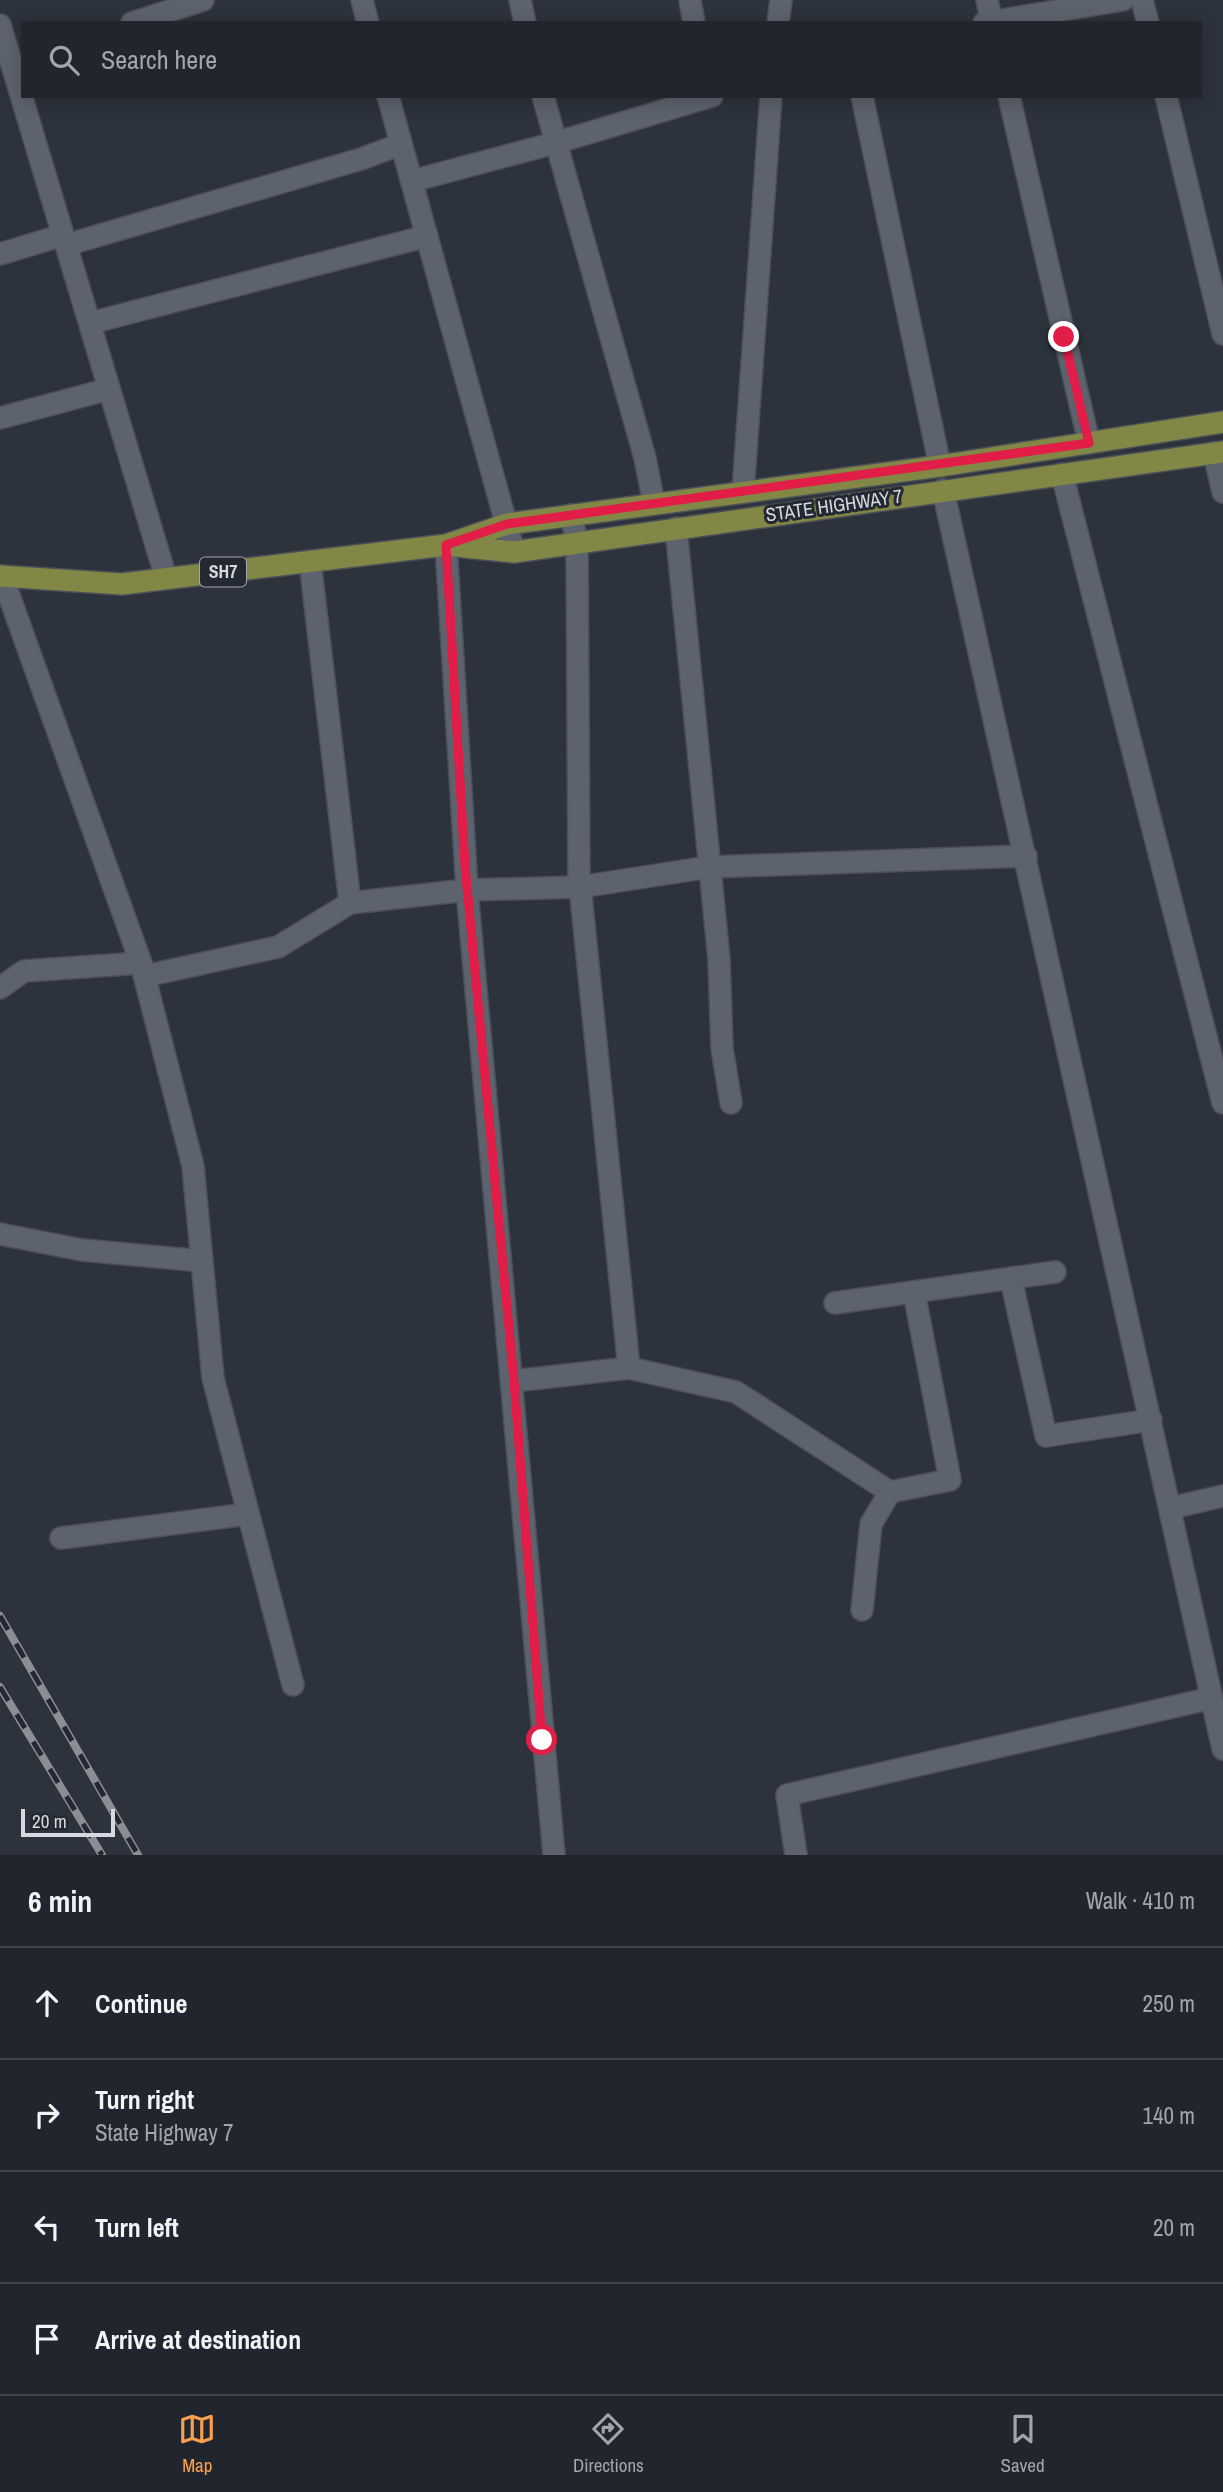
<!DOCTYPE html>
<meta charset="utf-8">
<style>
body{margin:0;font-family:"Archivo Narrow",sans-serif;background:#2d323a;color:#f1f3f6}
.scale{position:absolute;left:21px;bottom:18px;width:94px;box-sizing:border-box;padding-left:7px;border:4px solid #d5d9e0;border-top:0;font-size:19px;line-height:24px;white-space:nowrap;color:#d5d9e0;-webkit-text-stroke:5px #232932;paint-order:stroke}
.stop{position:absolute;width:21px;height:21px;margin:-16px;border:5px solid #e11d48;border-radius:50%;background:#fff}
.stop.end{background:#e11d48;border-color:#fff;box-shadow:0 2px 7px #0008}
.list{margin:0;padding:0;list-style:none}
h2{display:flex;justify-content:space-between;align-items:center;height:91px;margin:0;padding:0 28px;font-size:30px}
h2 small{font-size:23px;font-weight:400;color:#a2a5aa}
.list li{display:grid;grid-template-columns:46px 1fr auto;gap:21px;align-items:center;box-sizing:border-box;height:112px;padding:0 28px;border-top:2px solid #3e434a}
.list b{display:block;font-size:26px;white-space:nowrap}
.list p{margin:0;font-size:23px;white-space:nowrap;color:#a2a5aa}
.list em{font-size:23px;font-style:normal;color:#a2a5aa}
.icon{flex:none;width:38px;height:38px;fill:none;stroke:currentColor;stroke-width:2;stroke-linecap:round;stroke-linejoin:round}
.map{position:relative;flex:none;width:1223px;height:1855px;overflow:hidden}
.search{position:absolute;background:#21262e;box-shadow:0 4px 18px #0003;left:21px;right:21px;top:21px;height:77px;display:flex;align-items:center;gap:18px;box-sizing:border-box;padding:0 24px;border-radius:0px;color:#a2a5aa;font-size:26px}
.sheet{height:539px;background:#21262e}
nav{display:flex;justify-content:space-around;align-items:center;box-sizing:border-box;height:98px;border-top:2px solid #3e434a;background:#21262e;font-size:19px;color:#a2a5aa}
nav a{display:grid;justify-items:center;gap:4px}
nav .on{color:#f99f4d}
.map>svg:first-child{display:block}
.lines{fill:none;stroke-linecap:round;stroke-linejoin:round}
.minor-casing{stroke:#4b5058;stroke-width:24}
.major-casing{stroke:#4b5058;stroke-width:24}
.minor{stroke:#5c636e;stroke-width:21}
.major{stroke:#828746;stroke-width:21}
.rail-casing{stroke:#898e97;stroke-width:8}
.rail{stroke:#232932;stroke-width:5;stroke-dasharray:16;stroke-linecap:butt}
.route{stroke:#e11d48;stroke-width:9}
.labels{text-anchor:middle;stroke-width:6;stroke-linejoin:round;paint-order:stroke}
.shield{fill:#232932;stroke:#a0a4ac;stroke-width:2}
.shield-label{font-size:18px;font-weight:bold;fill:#d5d9e0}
.street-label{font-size:19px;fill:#d5d9e0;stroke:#232932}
</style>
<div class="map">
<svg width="1223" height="1855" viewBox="0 0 1223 1855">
<rect width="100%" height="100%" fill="#2c333d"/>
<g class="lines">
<defs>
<g id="minor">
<path d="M362,0L368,23"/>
<path d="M520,0L525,23"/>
<path d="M690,0L694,23"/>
<path d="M987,0L992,23"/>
<path d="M1142,0L1148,23"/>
<path d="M132,23L203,0"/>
<path d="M778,23L781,0"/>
<path d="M984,23L1123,0"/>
<path d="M0,25L166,578"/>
<path d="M388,96L514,552"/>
<path d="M543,96L645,458L654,504"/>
<path d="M862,96L940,466"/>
<path d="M1009,96L1089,443"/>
<path d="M1166,96L1223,334"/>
<path d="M412,181L555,143L712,96"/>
<path d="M66,245L361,159L401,144"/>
<path d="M0,254L63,235"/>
<path d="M90,323L427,236"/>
<path d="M0,418L109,389"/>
<path d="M1214,453L1223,492"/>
<path d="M1062,474L1223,1103"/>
<path d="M943,490L1223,1749"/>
<path d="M743,492L771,96"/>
<path d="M571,515L577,542L579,876L629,1368"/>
<path d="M676,528L719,959L722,1048L731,1103"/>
<path d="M446,545L467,890L554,1855"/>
<path d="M310,561L350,903"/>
<path d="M2,576L141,963L193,1166L213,1378L293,1685"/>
<path d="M145,976L278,947L350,903L467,890L580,887L709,867L1026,856"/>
<path d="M0,988L24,971L141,963"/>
<path d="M0,1234L82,1250L202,1261"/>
<path d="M1011,1279L1046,1436L1151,1420"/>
<path d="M835,1303L1055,1272"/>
<path d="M514,1381L629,1368L736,1392L890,1492L871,1524L862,1610"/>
<path d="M890,1492L950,1480L914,1292"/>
<path d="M1170,1508L1223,1496"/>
<path d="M61,1538L248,1514"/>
<path d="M796,1855L787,1795L1212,1698"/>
</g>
<g id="major">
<path d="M455,546L514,552L1223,452"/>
<path d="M0,576L122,584L446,545L507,524L940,466L1223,422"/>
</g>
</defs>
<!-- minor casing -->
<use href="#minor" class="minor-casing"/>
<!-- major casing -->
<use href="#major" class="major-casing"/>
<!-- minor -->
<use href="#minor" class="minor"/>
<!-- major -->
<use href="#major" class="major"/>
<defs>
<g id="rail">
<path d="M0,1616L138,1855"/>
<path d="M0,1687L102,1855"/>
</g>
</defs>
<!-- rail casing -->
<use href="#rail" class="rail-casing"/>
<!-- rail -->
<use href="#rail" class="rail"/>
</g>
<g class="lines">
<!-- route -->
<path class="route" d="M542,1740L514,1381L465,866L446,545L507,524L1089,443L1064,337"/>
</g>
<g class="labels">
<!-- shield labels -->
<rect class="shield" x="200" y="557.5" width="46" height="29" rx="5"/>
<g class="shield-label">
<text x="223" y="578">SH7</text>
</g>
<!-- street labels -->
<g class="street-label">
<text transform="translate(834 505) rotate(-8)" y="7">STATE HIGHWAY 7</text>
</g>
</g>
</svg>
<div class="scale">20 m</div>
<div class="stop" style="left:542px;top:1740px"></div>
<div class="stop end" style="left:1064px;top:337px"></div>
<div class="search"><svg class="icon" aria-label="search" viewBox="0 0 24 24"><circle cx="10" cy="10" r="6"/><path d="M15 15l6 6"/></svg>Search here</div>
</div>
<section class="sheet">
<h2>6 min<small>Walk · 410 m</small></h2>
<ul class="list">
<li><svg class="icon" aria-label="ahead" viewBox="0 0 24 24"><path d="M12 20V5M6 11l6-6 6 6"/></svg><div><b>Continue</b></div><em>250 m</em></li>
<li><svg class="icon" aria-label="right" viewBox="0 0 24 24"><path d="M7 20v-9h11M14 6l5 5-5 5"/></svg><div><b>Turn right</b><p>State Highway 7</p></div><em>140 m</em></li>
<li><svg class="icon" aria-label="left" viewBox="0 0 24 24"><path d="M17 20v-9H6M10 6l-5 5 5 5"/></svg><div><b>Turn left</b></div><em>20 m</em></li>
<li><svg class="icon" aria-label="arrive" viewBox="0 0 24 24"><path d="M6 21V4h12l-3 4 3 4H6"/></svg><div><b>Arrive at destination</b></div></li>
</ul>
</section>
<nav>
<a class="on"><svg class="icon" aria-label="map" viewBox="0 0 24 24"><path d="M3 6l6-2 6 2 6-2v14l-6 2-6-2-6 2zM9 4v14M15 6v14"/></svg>Map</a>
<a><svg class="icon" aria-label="directions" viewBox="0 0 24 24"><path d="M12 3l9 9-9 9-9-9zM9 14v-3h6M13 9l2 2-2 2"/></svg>Directions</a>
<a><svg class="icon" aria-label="saved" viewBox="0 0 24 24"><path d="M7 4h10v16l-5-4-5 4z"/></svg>Saved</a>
</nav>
